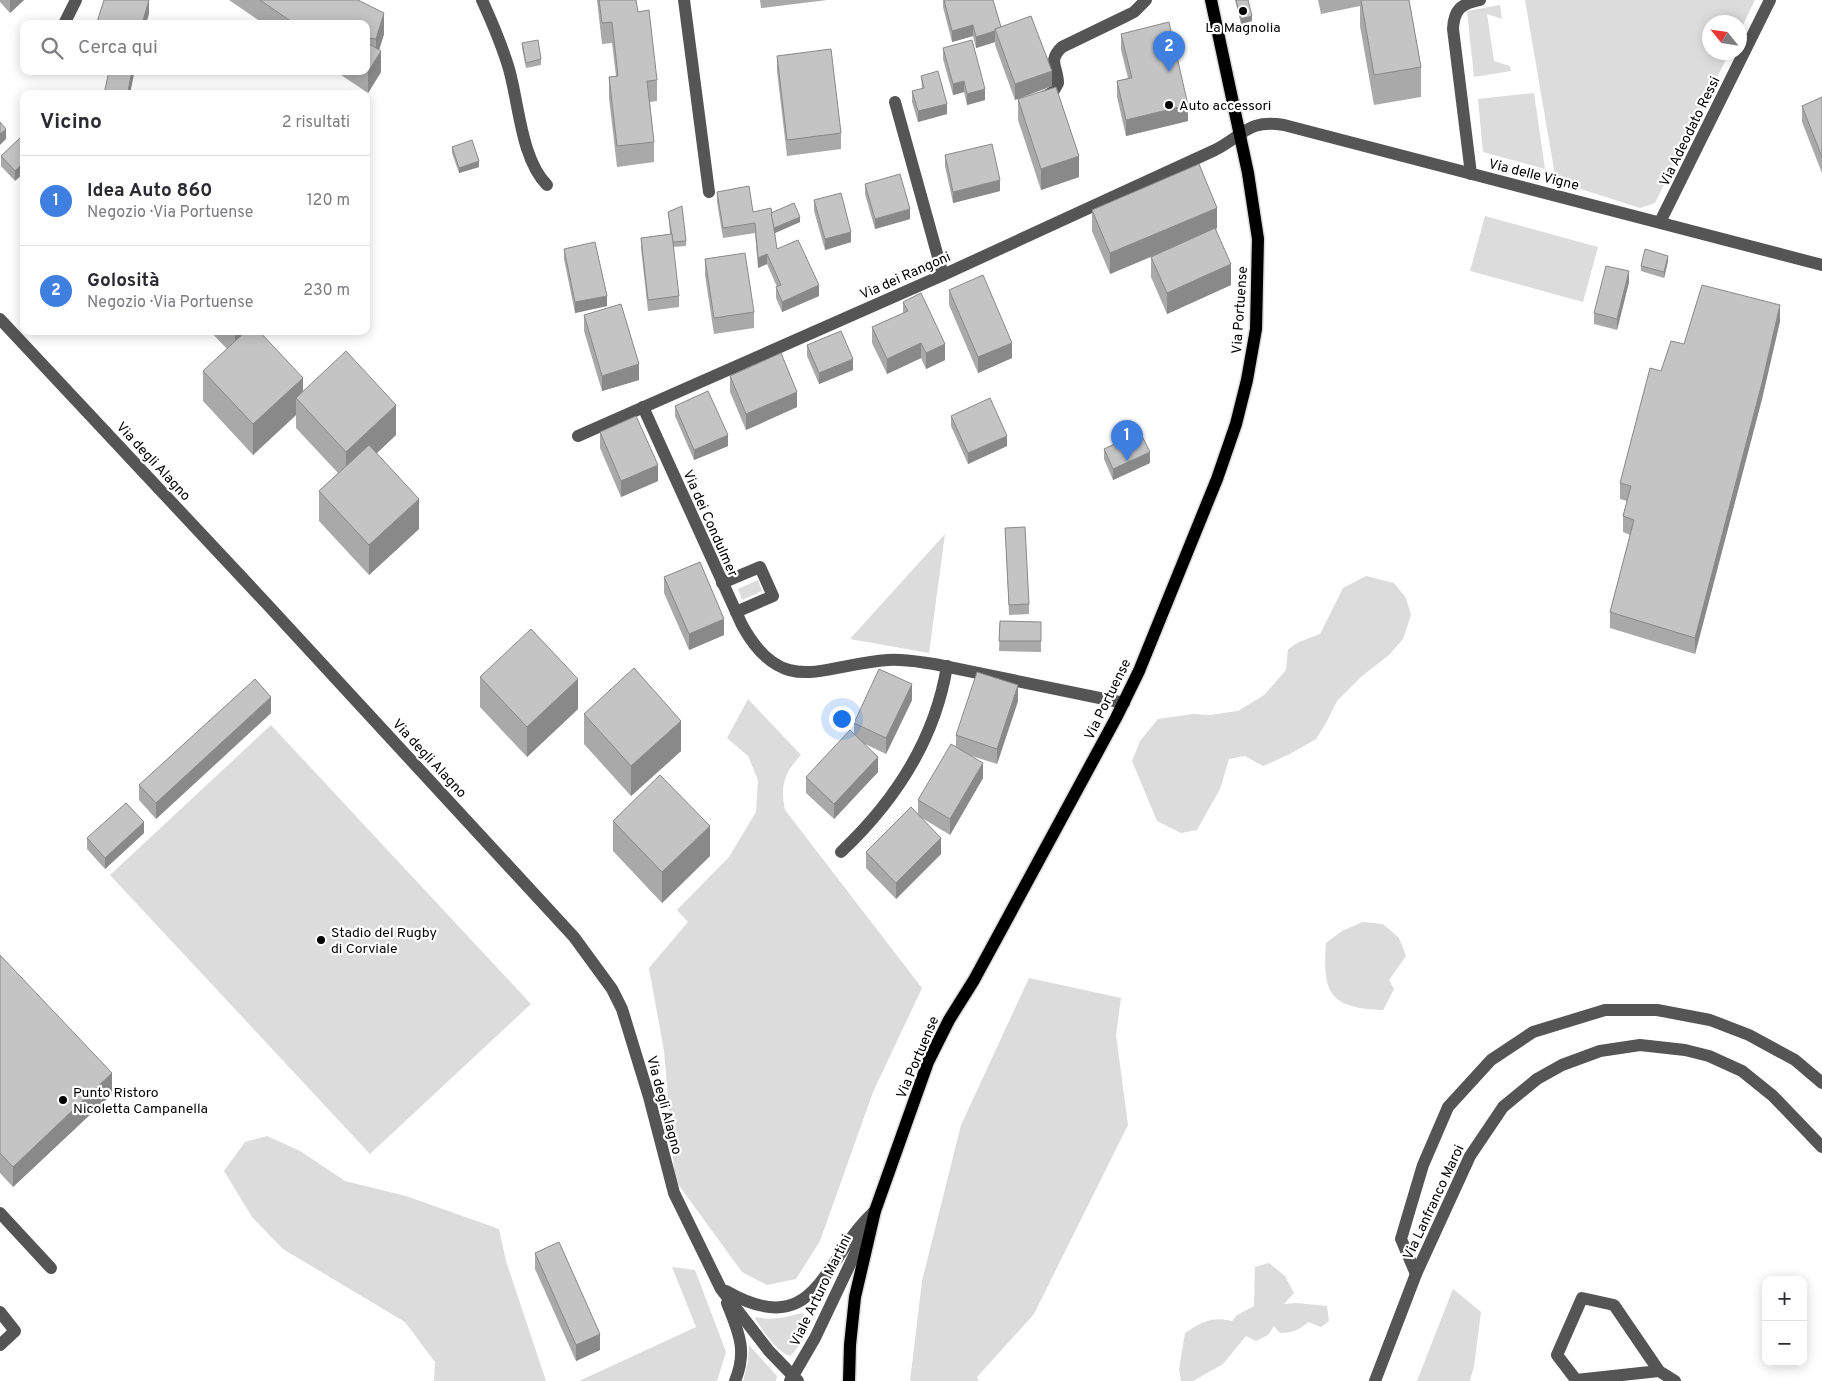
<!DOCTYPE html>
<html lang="it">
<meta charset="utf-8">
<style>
body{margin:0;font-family:Overpass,sans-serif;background:#f7f7f7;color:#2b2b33}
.controls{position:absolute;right:15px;bottom:15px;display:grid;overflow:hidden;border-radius:10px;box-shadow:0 2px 12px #0003}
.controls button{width:45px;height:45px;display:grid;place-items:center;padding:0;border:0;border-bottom:1px solid #e1e1e2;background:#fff;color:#2b2b33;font:25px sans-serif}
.compass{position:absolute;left:1702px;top:15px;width:45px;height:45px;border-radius:50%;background:#fff;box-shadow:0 2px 12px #0003;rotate:300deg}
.you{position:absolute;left:841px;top:718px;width:18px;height:18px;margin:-12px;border:4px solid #fff;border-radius:50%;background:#1a73e8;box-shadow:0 0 0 8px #1a73e833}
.badge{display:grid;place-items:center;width:32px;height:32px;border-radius:50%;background:#d93025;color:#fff;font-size:16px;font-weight:700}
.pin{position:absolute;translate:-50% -41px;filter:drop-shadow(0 1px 2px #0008)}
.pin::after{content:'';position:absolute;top:26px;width:18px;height:15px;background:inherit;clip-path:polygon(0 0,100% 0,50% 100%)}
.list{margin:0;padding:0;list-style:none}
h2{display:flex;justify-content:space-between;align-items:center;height:65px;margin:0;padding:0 20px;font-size:21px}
h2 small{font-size:16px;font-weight:400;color:#7c7c81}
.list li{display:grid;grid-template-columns:32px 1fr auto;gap:15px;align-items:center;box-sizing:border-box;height:90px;padding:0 20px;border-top:1px solid #e1e1e2}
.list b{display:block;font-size:19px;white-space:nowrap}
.list p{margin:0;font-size:16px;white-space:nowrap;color:#7c7c81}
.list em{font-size:16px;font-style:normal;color:#7c7c81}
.icon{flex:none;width:28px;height:28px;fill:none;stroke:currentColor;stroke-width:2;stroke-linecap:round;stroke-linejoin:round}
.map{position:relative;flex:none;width:1822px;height:1381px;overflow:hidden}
.search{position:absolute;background:#fff;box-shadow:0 2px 12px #0003;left:20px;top:20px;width:350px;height:55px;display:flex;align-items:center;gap:12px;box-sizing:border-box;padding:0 18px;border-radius:10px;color:#7c7c81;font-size:19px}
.panel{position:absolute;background:#fff;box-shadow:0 2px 12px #0003;left:20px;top:90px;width:350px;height:245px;border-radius:10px}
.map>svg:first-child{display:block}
.green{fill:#dcdcdc}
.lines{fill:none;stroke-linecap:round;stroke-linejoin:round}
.major-casing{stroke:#dbdbdb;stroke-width:15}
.minor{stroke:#555;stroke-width:12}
.major{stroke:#000;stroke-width:12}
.wall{fill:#a9a9a9}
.shaded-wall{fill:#898989}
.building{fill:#c4c4c4;stroke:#898989}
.poi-dot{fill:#000;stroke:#fff;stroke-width:2}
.labels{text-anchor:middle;stroke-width:4.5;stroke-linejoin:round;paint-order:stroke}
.poi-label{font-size:14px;fill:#000;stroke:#fff;text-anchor:start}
.street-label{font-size:14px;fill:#000;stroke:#fff}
</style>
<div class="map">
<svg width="1822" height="1381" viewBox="0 0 1822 1381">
<rect width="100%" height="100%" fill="#fff"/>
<!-- green -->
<g class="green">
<path d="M1525,0H1755L1740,31V22H1710V52L1729,53L1655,203L1640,208L1556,181Z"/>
<path d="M1500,5L1502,19L1487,14L1494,61L1510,66L1511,71L1474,77L1467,11Z"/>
<path d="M1534,93L1545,169L1483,152L1478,99Z"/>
<path d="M1485,216L1598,247L1583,302L1470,271Z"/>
<path d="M945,534L929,653L850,639Z"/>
<path d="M1366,576L1394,583L1406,598L1411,615L1403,639L1389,655L1362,676L1337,701L1326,723L1316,739L1290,754L1263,766L1245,756L1229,759L1220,789L1197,830L1181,833L1157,821L1132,761L1140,741L1158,719L1193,714L1210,715L1238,711L1264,695L1286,670L1288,649L1299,642L1320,634L1343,588Z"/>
<path d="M758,580L762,591L742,600L738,589Z"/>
<path d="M748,699L801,755C784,773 780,786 785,810L922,988L873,1092L820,1241L796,1279L767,1285L742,1272L675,1180L664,1051L649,968L688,922L677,910L729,857L756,812L758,780L748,756L727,738Z"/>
<path d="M271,725L531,1004L370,1154L110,875Z"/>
<path d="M1363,922L1383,924L1399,938L1406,956L1389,980L1394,989L1383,1010C1331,1008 1322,995 1326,943L1342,931Z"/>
<path d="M1029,978L1121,998L1116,1035L1128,1125L1034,1314L977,1377L979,1381H910L922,1281L961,1125Z"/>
<path d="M267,1136L300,1151L345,1181L406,1196L499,1229L506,1261L546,1381H434L435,1362L405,1322L283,1249L252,1217L224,1171L245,1142Z"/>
<path d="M1269,1263L1285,1276L1294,1293L1284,1304L1297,1303L1327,1306L1329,1321L1321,1327L1308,1322C1300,1330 1291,1333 1280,1333L1274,1326L1268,1335L1256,1341L1246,1336L1223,1364L1193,1381H1181L1179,1369L1185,1333C1202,1322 1210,1316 1232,1321L1237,1315L1254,1306L1255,1267Z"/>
<path d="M672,1267L695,1270L726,1352L717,1381H579L696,1327Z"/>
<path d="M1453,1289L1481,1312L1474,1366L1470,1381H1417Z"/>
<path d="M802,1313L808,1318C809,1330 799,1348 790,1356C775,1351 764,1331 755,1319L756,1317C772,1321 787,1317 802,1313Z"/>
<path d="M749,1345L777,1376L776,1381H743L748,1361Z"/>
</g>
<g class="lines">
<defs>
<path id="major" d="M849,1381L850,1345L855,1297L875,1211L928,1062L949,1020L974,980L1116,718L1139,671L1217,479L1236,424L1247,380L1256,329L1258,239L1248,173L1211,0"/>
</defs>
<!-- major casing -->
<use href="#major" class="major-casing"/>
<!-- minor -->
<g class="minor">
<path d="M482,0C492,22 502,45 509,69C519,104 521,159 547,185"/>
<path d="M684,0L709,192"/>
<path d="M64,24L76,0"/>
<path d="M1044,97L1053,92L1058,83C1058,67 1047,61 1062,47L1124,17L1134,12L1146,0"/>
<path d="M895,102L943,275"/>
<path d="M1471,174L1453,29C1454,9 1461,4 1480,0"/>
<path d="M1660,222L1770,0"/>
<path d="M0,319L265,602L574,937L612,989L622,1009L649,1097L674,1193L721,1289L769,1351L798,1381"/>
<path d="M643,407L742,625C783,700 824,664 888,660C904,659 919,662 934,664L1124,703"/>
<path d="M578,436L943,275L1215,150C1244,135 1248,119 1284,125L1822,265"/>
<path d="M722,583L760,567L773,596L736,612"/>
<path d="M841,852C895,801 935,740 947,666"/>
<path d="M0,1213L51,1268"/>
<path d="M1416,1274L1401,1239L1423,1165L1448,1107L1491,1060L1533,1032L1605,1010H1657L1710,1020L1749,1035L1795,1060L1822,1083"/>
<path d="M726,1291C818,1344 823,1257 875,1211"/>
<path d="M727,1303C738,1331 748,1350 735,1381"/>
<path d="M0,1312L15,1331L0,1345"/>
<path d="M1659,1371L1576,1380L1557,1355L1582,1298L1614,1305L1659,1371L1675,1381"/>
<path d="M790,1381L815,1338L870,1222"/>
<path d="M1375,1381L1416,1274L1470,1156L1503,1107L1537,1079L1562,1065L1600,1051L1640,1045L1685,1050L1709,1056L1742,1071L1773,1096L1822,1147"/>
</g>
<!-- major -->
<use href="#major" class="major"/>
</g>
<!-- wall -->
<g class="wall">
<path d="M0,0H24L10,13L0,2Z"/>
<path d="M229,0H358L384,34L379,50L381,72L368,93L335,71H366V24H264Z"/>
<path d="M597,0H636L638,12L657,80V101L650,102L654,142V162L617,167L609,98V77L616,76L612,43L602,44Z"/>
<path d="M760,0H827L761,8Z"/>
<path d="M943,0H993L1001,27L1052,86L1015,100L995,45V42L976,48L973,36L952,42L943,7Z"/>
<path d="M1235,0H1248L1252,21L1241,24Z"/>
<path d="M1318,0H1409L1421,67V97L1374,105L1360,26V6L1321,14Z"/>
<path d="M1121,34L1188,121L1126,136L1117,97V81L1128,78L1121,50Z"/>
<path d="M522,43L541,59V65L526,68L522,48Z"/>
<path d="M943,48L985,100L967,105L964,92L953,95L943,59Z"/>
<path d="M777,56L841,133V149L787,156L777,71Z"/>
<path d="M921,76L947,114L918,122L912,102V91L922,89Z"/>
<path d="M1822,97V173L1802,122V106Z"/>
<path d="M1018,99L1079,177L1041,190L1018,120Z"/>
<path d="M21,137L15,181L1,166V156Z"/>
<path d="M452,147L479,167L459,173L452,153Z"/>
<path d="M945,155L1000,191L953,203L945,166Z"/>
<path d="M865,184L910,219L875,229L865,194Z"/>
<path d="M717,192L753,212L771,213L800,222L774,233L777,249L819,296L782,312L776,298V287H777L767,264L758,268L755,233L723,238L717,202Z"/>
<path d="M814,200L851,242L825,250L814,211Z"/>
<path d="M1092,210L1217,228L1216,229L1231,285L1167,314L1151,277V257L1110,274L1092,231Z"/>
<path d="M668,212L686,241V246L673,247L679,296V307L648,311L641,248V238L670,234Z"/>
<path d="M564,249L607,306L575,313L564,259Z"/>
<path d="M705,259L754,312V328L714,334L705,275Z"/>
<path d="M1668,261L1664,278L1641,271V266Z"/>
<path d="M1629,282L1617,330L1594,324V313Z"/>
<path d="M949,290L1012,358L978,373L949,305Z"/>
<path d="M903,302L945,360L926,369L921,358L887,374L872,343V327L903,313Z"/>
<path d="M584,315L639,380L602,391L584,331Z"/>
<path d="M1780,321L1762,399L1695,654L1610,628V612L1630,535L1623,532V516L1627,501L1620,499V483L1661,371L1684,344Z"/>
<path d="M210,331H263L261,333L303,391L396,435L377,453L419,529L369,575L319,521V491L338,473L296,428V415L253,455L203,401V371L227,349Z"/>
<path d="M807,345L853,370L819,384L807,356Z"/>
<path d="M730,376L797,407L746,430L730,392Z"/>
<path d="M675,406L728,446L694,460L675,416Z"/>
<path d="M951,416L1007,446L968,464L951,426Z"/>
<path d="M600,432L658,481L621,497L600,448Z"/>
<path d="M1104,449L1150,463L1113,480L1104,459Z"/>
<path d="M1005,528L1029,604V614L1009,615Z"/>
<path d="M664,577L724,635L689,650L664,593Z"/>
<path d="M1000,621L1041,622V652L999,651Z"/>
<path d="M480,677L578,709L527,757L480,707Z"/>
<path d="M912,700L886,754L865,744L878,772L834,819L806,793V777L854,733V723Z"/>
<path d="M1018,701L997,764L972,756L983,778L950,835L922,818L941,854L896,899L866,868V852L918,814V800L956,747V735Z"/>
<path d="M271,713L156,819L139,800V785Z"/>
<path d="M584,714L681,751L631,796L584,744Z"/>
<path d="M613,821L710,856L662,903L613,851Z"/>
<path d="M144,833L105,869L87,849V838Z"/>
<path d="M0,955L112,1094L13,1187L0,1173Z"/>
<path d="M535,1253L600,1350L576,1361L535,1269Z"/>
</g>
<!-- shaded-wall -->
<g class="shaded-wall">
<path d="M10,0H24L10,13Z"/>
<path d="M146,0H149V14L146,24H142Z"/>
<path d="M384,13V34L377,57L381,51V72L368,93V72L376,59V39Z"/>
<path d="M1252,16V21L1241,24V19Z"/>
<path d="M973,25V36L952,42V31Z"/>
<path d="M995,31V42L976,48V37Z"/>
<path d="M132,71H134V74L130,94L128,91Z"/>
<path d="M1052,71V86L1015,100V84Z"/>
<path d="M964,81V92L953,95V84Z"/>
<path d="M985,89V100L967,105V94Z"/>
<path d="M947,104V114L918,122V111Z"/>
<path d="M1188,105V121L1126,136V120Z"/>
<path d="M6,129V139L0,145V134Z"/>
<path d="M1079,156V177L1041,190V169Z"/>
<path d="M479,161V167L459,173V168Z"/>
<path d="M24,162V173L15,181V171Z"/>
<path d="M1000,180V191L953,203V192Z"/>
<path d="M1217,208V228L1110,274V253Z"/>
<path d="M910,209V219L875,229V219Z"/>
<path d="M800,217V222L773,234V228Z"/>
<path d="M851,232V242L825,250V239Z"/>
<path d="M767,254V264L758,268V258Z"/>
<path d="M1668,256V261L1664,278V272Z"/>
<path d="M1231,264V285L1167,314V293Z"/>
<path d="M1629,271V282L1617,330V319Z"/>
<path d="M819,285V296L782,312V302Z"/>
<path d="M607,296V306L575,313V302Z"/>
<path d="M1780,305V321L1762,399L1695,654V638Z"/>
<path d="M235,331H263L235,358Z"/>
<path d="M921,343V358L887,374V359Z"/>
<path d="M1012,343V358L978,373V357Z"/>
<path d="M945,344V360L926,369V353Z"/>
<path d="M853,359V370L819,384V373Z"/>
<path d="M639,364V380L602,391V376Z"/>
<path d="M303,378V405L296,398V415L253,455V424Z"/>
<path d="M797,392V407L746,430V414Z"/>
<path d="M396,405V435L346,482V452Z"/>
<path d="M728,435V446L694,460V450Z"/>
<path d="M1007,436V446L968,464V453Z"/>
<path d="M1150,452V463L1113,480V469Z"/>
<path d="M658,465V481L621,497V481Z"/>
<path d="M419,499V529L369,575V545Z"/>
<path d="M724,619V635L689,650V634Z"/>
<path d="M578,679V709L527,757V727Z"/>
<path d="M912,684V700L886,754V738Z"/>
<path d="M1018,685V701L997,764V749Z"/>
<path d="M271,697V713L156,819V803Z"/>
<path d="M681,721V751L631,796V766Z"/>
<path d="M878,757V772L834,819V804Z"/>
<path d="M983,763V778L950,835V819Z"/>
<path d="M144,822V833L105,869V858Z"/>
<path d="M710,826V856L662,903V872Z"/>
<path d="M941,838V854L896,899V883Z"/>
<path d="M112,1073V1094L13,1187V1167Z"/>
<path d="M600,1334V1350L576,1361V1345Z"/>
</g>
<!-- building -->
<g class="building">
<path d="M104,0H149L142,24H104L97,22Z"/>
<path d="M260,0H358L384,13L376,39L366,38V24H295Z"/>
<path d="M599,0H636L638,12L649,10L657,80L647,81L654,142L617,146L609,77L618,76L612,22L602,23Z"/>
<path d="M944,0H993L1001,27L995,29V31L976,37L973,25L952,31Z"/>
<path d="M1236,0H1248L1252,16L1241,19Z"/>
<path d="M1361,0H1409L1421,67L1374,75Z"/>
<path d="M1031,16L1052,71L1015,84L995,29Z"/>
<path d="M1169,22L1188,105L1126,120L1117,81L1132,78L1121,34Z"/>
<path d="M538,40L541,59L526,63L522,43Z"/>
<path d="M972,40L985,89L967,94L964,81L953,84L943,48Z"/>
<path d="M366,42L381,51L368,72L366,71Z"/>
<path d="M831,49L841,133L787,140L777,56Z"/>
<path d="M109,71H132L128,91L133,92V94H104Z"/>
<path d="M938,71L947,104L918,111L912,91L924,88L921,76Z"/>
<path d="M1056,87L1079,156L1041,169L1018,99Z"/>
<path d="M1822,97V157L1802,106Z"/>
<path d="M0,122L6,129L0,134Z"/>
<path d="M21,137L24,140V162L15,171L1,156Z"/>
<path d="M472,140L479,161L459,168L452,147Z"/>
<path d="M992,144L1000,180L953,192L945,155Z"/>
<path d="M1199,164L1217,208L1110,253L1092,210Z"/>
<path d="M900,174L910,209L875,219L865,184Z"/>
<path d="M749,186L753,212L771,208L777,249L798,240L819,285L782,302L776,287L781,285L767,254L758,258L755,223L723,228L717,192Z"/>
<path d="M841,193L851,232L825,239L814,200Z"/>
<path d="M794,203L800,217L774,228L771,213Z"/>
<path d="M682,206L686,241L673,242L668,212Z"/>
<path d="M1215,228L1231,264L1167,293L1151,257Z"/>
<path d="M672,234L679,296L648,300L641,238Z"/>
<path d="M595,242L607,296L575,302L564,249Z"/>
<path d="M1645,249L1668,256L1664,272L1641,266Z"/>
<path d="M745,253L754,312L714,318L705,259Z"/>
<path d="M1606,266L1629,271L1617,319L1594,313Z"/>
<path d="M983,275L1012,343L978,357L949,290Z"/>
<path d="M1702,285L1780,305L1762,383L1695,638L1610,612L1634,520L1623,516L1631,486L1620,483L1650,368L1661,371L1671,341L1684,344Z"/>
<path d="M921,293L945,344L926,353L921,343L887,359L872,327L908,311L903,302Z"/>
<path d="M621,304L639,364L602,376L584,315Z"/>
<path d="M246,331H259L303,378L253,424L203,371Z"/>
<path d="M841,331L853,359L819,373L807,345Z"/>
<path d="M346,351L396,405L346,452L296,398Z"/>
<path d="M781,353L797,392L746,414L730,376Z"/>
<path d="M708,391L728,435L694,450L675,406Z"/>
<path d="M990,398L1007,436L968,453L951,416Z"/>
<path d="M636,416L658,465L621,481L600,432Z"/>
<path d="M1140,432L1150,452L1113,469L1104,449Z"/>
<path d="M369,445L419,499L369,545L319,491Z"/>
<path d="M1025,527L1029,604L1009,605L1005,528Z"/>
<path d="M700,562L724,619L689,634L664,577Z"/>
<path d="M1000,621L1041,622V641H999Z"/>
<path d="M531,629L578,679L527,727L480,677Z"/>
<path d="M634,668L681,721L631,766L584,714Z"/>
<path d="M879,669L912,684L886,738L854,723Z"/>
<path d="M977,672L1018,685L997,749L956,735Z"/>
<path d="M255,679L271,697L156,803L139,785Z"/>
<path d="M850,730L878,757L834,804L806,777Z"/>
<path d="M951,744L983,763L950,819L918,800Z"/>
<path d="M660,775L710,826L662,872L613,821Z"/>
<path d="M126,803L144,822L105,858L87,838Z"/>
<path d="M911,807L941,838L896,883L866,852Z"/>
<path d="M0,955L112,1073L13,1167L0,1153Z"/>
<path d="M559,1242L600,1334L576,1345L535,1253Z"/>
</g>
<!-- markers -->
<g class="poi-dot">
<circle cx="1243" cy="11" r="5"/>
<circle cx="1169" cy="105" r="5"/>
<circle cx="321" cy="940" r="5"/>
<circle cx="63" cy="1100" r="5"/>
</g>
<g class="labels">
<!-- poi labels -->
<g class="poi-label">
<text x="1243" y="32" text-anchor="middle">La Magnolia</text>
<text x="1179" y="110">Auto accessori</text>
<text x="331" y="937">Stadio del Rugby<tspan x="331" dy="16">di Corviale</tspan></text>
<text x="73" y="1097">Punto Ristoro<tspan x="73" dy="16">Nicoletta Campanella</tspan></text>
</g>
<!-- street labels -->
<g class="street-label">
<text transform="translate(1689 131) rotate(-64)" y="5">Via Adeodato Ressi</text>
<text transform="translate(1534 174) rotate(14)" y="5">Via delle Vigne</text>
<text transform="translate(905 275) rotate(-24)" y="5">Via dei Rangoni</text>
<text transform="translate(1239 310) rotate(-86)" y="5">Via Portuense</text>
<text transform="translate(154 461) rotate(47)" y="5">Via degli Alagno</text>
<text transform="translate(711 523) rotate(66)" y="5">Via dei Condulmer</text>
<text transform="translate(1107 699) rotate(-64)" y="5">Via Portuense</text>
<text transform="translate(430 758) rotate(47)" y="5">Via degli Alagno</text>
<text transform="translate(917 1057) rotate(-67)" y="5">Via Portuense</text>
<text transform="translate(665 1105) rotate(75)" y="5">Via degli Alagno</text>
<text transform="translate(1433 1202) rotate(-65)" y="5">Via Lanfranco Maroi</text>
<text transform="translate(820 1290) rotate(-64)" y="5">Viale Arturo Martini</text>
</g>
</g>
</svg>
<div class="controls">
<button>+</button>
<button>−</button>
</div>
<svg class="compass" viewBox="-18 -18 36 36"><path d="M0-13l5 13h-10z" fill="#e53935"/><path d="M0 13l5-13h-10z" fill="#7c7c81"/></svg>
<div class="you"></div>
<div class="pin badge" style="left:1127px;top:461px;background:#3f7fe0">1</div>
<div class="pin badge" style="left:1169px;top:72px;background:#3f7fe0">2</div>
<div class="search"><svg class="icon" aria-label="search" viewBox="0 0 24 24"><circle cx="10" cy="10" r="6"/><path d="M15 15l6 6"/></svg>Cerca qui</div>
<section class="panel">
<h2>Vicino<small>2 risultati</small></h2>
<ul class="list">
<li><span class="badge" style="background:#3f7fe0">1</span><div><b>Idea Auto 860</b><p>Negozio · Via Portuense</p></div><em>120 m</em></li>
<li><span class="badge" style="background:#3f7fe0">2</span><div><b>Golosità</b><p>Negozio · Via Portuense</p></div><em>230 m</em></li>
</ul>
</section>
</div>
